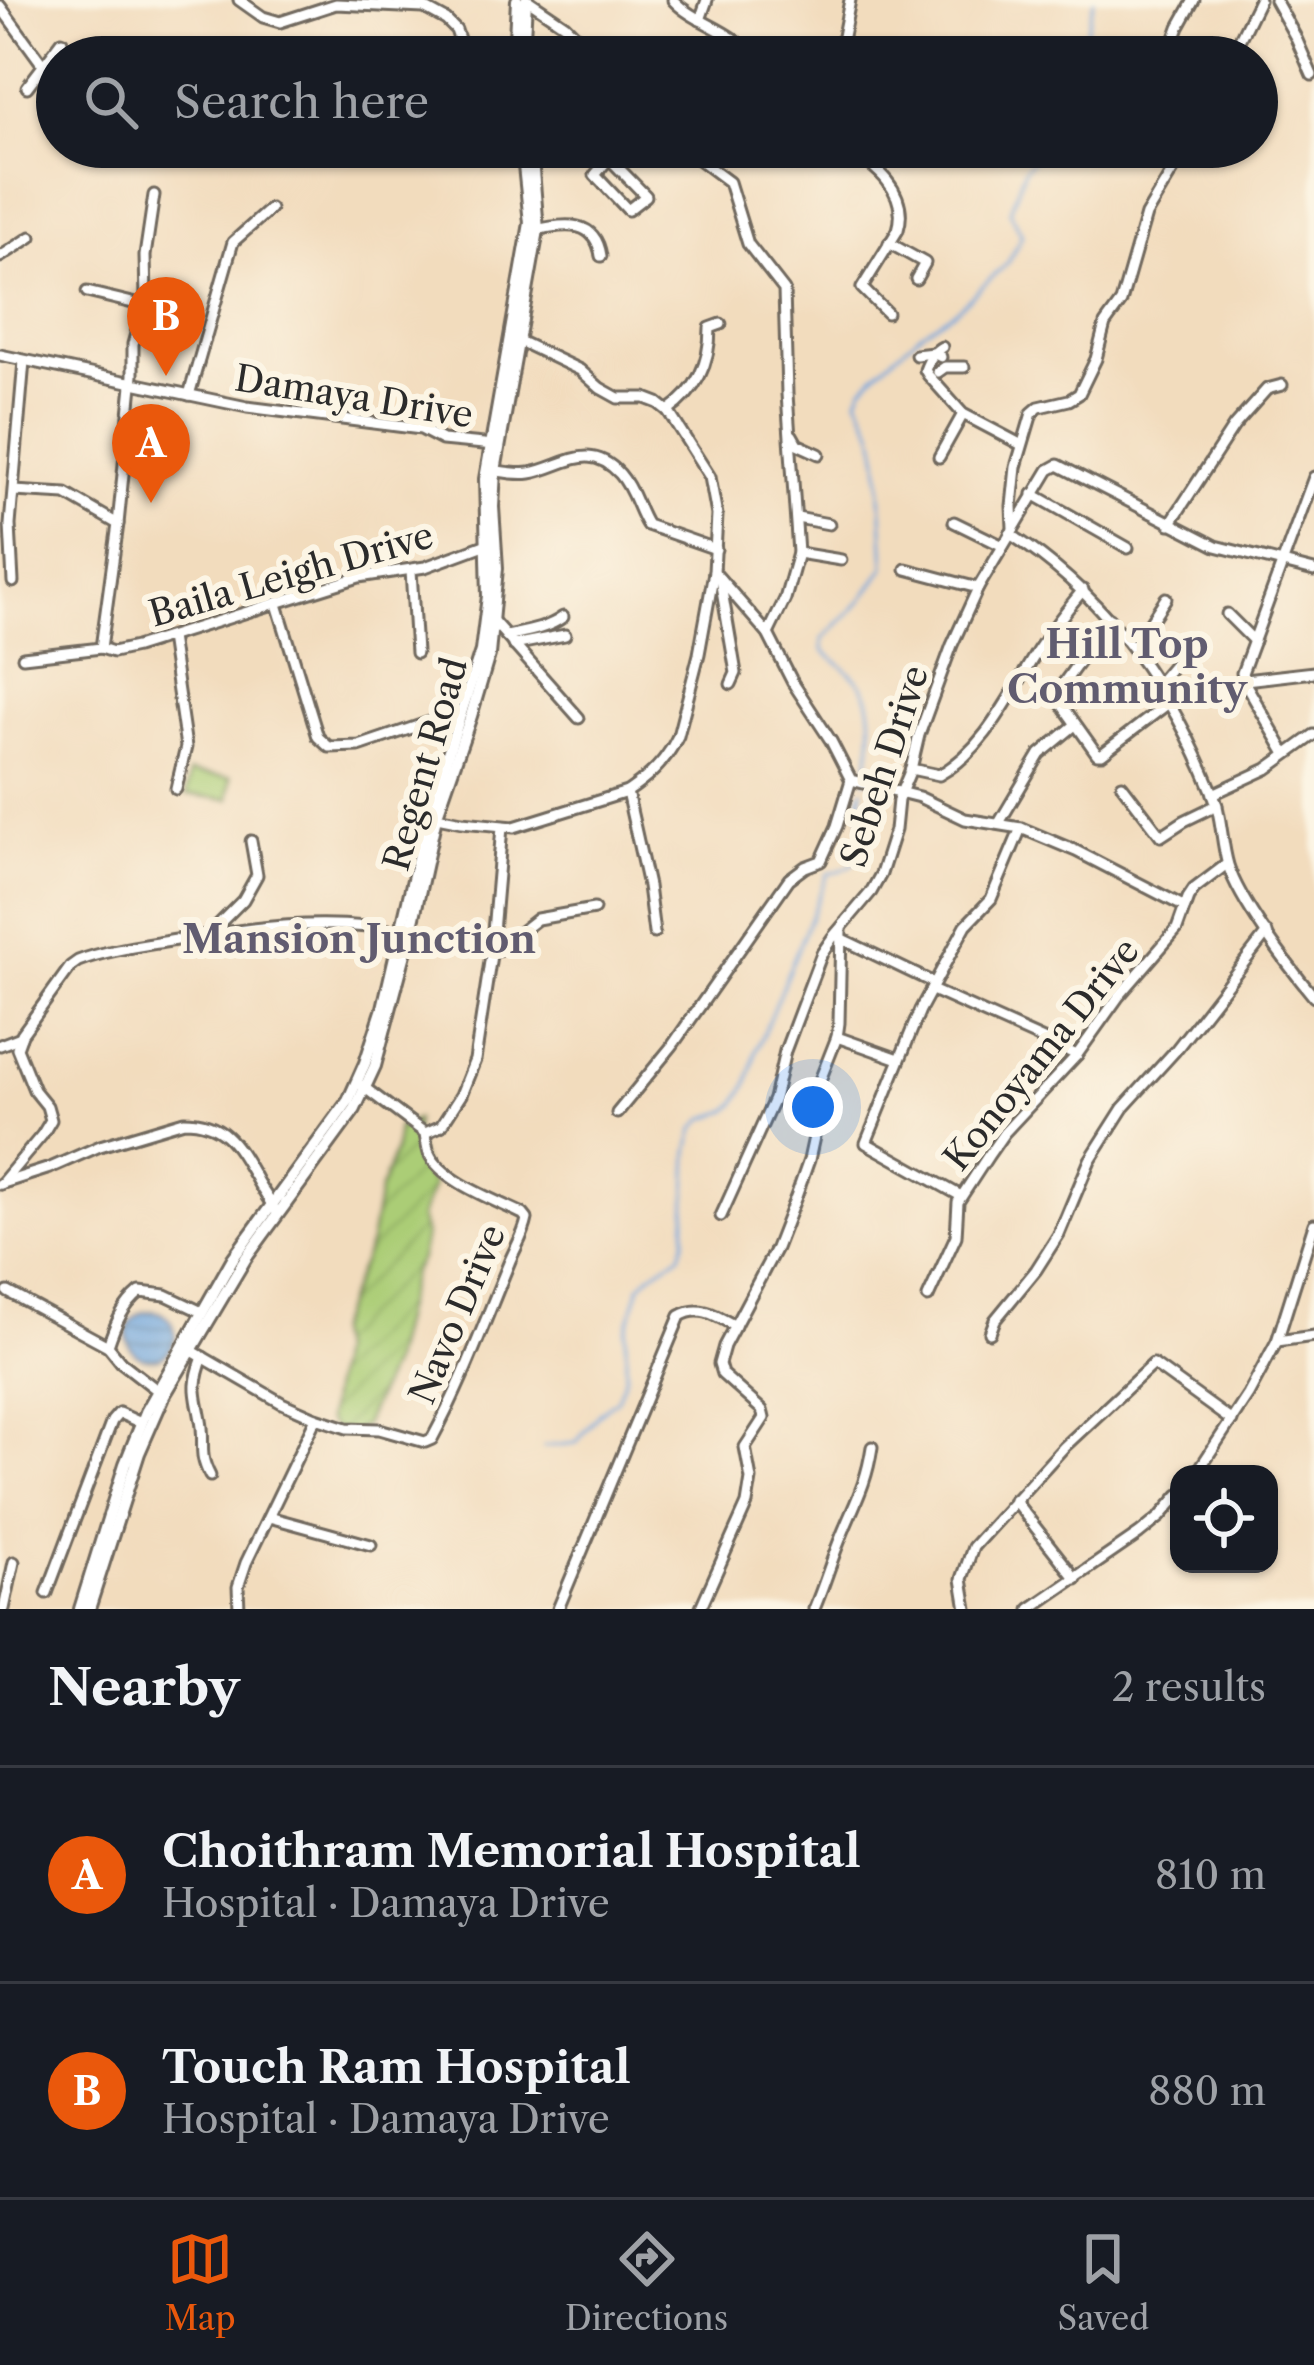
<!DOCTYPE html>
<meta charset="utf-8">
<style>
body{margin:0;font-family:"Libre Caslon Text",serif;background:#242831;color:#f1f3f6}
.controls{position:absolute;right:36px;bottom:36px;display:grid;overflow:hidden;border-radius:24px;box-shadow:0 3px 9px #0004}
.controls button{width:108px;height:108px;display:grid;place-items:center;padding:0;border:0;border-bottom:3px solid #363941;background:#171b24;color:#f1f3f6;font:60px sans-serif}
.you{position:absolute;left:813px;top:1107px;width:42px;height:42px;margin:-30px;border:9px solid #fff;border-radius:50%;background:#1a73e8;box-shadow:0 0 0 18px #1a73e833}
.badge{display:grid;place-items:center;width:78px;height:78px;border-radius:50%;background:#ea580c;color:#fff;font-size:39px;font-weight:700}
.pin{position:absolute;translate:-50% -99px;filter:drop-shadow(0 3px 6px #0008)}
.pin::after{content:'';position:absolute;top:63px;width:42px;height:36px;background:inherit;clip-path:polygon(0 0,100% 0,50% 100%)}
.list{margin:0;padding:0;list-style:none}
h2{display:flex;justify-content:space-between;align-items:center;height:156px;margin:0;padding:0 48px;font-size:51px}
h2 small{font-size:39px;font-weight:400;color:#9ea1a6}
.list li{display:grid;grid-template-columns:78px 1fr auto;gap:36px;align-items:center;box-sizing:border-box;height:216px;padding:0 48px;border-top:3px solid #363941}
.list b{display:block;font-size:45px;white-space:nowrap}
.list p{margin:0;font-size:39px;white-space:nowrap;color:#9ea1a6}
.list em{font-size:39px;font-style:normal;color:#9ea1a6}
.icon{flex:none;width:66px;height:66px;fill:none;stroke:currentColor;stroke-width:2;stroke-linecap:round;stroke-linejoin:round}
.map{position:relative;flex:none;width:1314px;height:1609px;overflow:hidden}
.search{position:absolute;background:#171b24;box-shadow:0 3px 9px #0004;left:36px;right:36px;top:36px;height:132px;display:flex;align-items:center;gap:30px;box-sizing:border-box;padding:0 42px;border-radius:66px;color:#9ea1a6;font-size:45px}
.sheet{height:588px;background:#171b24}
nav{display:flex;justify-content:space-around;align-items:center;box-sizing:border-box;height:168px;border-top:3px solid #363941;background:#171b24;font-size:33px;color:#9ea1a6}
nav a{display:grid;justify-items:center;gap:6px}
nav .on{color:#ea580c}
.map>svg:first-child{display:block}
.garden{fill:url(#garden-furrows);stroke:#6b7c50;stroke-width:3}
.pitch{fill:#abcd76;stroke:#6b7c50;stroke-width:3}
.water{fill:url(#water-rules);stroke:#4e6884;stroke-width:3}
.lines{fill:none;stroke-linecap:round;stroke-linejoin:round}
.stream{stroke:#70a5dd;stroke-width:3}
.minor-casing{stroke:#71695e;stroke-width:15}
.major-casing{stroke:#71695e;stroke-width:16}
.minor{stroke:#fff;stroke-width:9}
.major{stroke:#fff;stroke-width:10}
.labels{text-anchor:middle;stroke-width:12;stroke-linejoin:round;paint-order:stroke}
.street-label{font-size:36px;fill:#2b2b2b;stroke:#fcf5e5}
.neighbourhood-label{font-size:39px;font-weight:bold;fill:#615c70;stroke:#fcf5e5}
</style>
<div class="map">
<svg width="1314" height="1609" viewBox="0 0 1314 1609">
<defs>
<pattern id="garden-furrows" width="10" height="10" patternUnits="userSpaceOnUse" patternTransform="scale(3)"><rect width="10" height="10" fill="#abcd76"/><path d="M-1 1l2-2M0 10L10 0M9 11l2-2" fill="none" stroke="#93b066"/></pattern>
<pattern id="water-rules" width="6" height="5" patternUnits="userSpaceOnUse" patternTransform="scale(3)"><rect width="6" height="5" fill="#70a5dd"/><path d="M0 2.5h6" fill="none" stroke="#5c87b3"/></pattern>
</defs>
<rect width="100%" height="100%" fill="#fcf5e5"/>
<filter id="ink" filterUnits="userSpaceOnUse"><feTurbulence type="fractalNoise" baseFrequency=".00833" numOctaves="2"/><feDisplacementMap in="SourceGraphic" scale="24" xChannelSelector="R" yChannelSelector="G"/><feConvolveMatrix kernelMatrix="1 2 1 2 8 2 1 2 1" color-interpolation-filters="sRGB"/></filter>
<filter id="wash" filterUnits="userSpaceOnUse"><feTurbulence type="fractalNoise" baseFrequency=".004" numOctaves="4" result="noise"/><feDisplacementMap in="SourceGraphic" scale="48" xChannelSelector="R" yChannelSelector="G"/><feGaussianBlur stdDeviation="2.7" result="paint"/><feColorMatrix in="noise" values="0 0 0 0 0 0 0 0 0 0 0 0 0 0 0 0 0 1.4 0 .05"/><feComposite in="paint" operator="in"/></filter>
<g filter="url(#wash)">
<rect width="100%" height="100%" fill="#f2dcbd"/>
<!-- garden -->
<path class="garden" d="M415,1120C413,1143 421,1167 433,1186L420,1217L425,1235L420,1259L412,1273L390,1366L364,1425L349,1434L335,1430L327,1420L337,1352L334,1332L370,1243L379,1192L395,1150L398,1127Z"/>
<!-- pitch -->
<path class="pitch" d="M189,773L231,777L229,799L187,795Z"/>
<!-- water -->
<circle class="water" cx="151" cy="1335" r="24"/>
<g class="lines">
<!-- stream -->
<g class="stream">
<path d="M1080,57L1094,0"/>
<path d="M866,780C870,752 879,707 860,683C851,671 834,661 823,650V639L862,600L885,567L879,459L873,430L858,398L862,388L878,371L922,332L955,311L1008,263L1022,235L1010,211L1025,168L1046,147"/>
<path d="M544,1447L576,1443L599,1413L617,1399L626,1374V1331L640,1286L651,1274L680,1255L685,1239L689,1151L695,1129L704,1119L728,1111L736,1104L748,1083L756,1051L828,874C888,860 850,829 863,789"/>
</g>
</g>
</g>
<g filter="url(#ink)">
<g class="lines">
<defs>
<g id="minor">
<path d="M239,0L263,17L280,22L336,4L424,8L446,20L456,30L465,57"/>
<path d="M528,0L565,25L597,57"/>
<path d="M673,0C695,24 733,29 751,57"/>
<path d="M1275,0L1295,36L1312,75"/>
<path d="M0,6L43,65"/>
<path d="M700,20L707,0"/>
<path d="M839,57L850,0"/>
<path d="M1168,57L1179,27L1194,0"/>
<path d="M1231,57L1259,0"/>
<path d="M27,87L62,41"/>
<path d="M598,147L646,196L628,210L595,175L610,157"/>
<path d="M682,147L729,182L748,244L784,290L787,394L798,553L785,599L768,634"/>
<path d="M845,147C874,165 910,191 898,230L862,288L887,313"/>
<path d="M534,230C563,225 595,217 601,256"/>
<path d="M889,243L925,263L916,279"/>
<path d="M0,257L31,237"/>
<path d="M87,292L145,306"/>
<path d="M942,347C934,351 928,362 925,370L928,375L963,414L1020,444"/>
<path d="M0,355L247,407L421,429L442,440L494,445"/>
<path d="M916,355L933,353L941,357"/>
<path d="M938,372L945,367H964"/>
<path d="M189,395L233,242L270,209"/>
<path d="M668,411C697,391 710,363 710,328L721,324"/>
<path d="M792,435L797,444L819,454"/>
<path d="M939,457L963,414"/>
<path d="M491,470C504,472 517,475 530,473C563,468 588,439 620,474C634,490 637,509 647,525L716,549"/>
<path d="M14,491L66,494L118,524"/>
<path d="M1033,494L1128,548"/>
<path d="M797,518L829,524"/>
<path d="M954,522L1003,546"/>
<path d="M1170,524L1234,426L1267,389L1282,385"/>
<path d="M1013,528L1012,506L1016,467L1032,413L1039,407L1069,400L1079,394L1096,359L1105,324L1121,302L1146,215L1187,147"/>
<path d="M1010,534C1107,596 1170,687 1213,793C1222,816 1221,841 1228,865C1239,901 1289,967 1314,997"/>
<path d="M798,553L841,560"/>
<path d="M906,569L978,588"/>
<path d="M411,570L416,653"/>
<path d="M714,572L768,634L793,683L831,741L851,780L919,797L965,819L1021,828L1076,851L1185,907"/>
<path d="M720,579L736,673L731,684"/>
<path d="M13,582L10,525L24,361"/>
<path d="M277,604L318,737L329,747L359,746L462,711"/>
<path d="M1227,614L1254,641"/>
<path d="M1110,619L1055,695L1097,754H1102L1170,702"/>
<path d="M493,621L579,718"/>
<path d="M506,636C525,632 547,629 563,617"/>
<path d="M170,637L186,747L176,789"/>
<path d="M513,645L565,635"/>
<path d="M101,648L118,524L133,375V344L146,298L145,256L154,195"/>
<path d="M1133,648L1166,598"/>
<path d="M23,657L101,648L113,652L136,647L359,577L425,567L490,543"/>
<path d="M1245,680L1314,672"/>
<path d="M1158,683L1179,658"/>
<path d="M1286,754L1245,683L1242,673L1314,477"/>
<path d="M911,769L939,775C986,749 1010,694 1038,650C1052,629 1067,609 1083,590"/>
<path d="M1122,785L1161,836L1184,821L1217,805"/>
<path d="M627,792L648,886L654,933"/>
<path d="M1213,794L1267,769L1314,735"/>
<path d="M432,816L462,822L514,827L627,792C650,777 667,760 678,736L699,654L714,572L717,515L710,477L668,411L658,403L645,398H618L600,388L580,370L515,339"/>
<path d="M999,823L1040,754L1075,725"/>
<path d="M209,934L243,900L257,875L251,841"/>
<path d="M840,938L934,983"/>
<path d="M491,955L537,919L594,909"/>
<path d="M932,990L1077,1055"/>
<path d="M837,1037L899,1059"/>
<path d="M0,1045L21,1037"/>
<path d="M617,1113L672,1046L789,879L805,867L821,861L837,826L851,780"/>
<path d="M425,1133L441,1126L461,1095L475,1060L491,955L502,827"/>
<path d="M0,1184L50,1168L100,1146L184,1121C225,1121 237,1146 255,1177C261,1189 269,1199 275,1210"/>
<path d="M1,1184L42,1135L51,1120L47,1106L34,1090L17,1048L22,1034L71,966L78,961C107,950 140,946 170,941C248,928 328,916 405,933"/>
<path d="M961,1196L866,1143L920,1010L966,925L991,899L1021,828"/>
<path d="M721,1216L774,1099L785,1051L822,953L833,937L871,892L881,874L895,830L898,800L911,769L919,735L952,645L978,588L1049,470L1058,465L1216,546L1314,571"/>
<path d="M8,1292L108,1346L121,1362L157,1390"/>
<path d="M928,1297L956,1236L958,1202L988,1156L1004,1133L1077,1055L1119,996L1177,929L1188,898L1194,889L1227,864"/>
<path d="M990,1333L995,1320L1036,1270L1059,1234L1090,1160L1123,1108L1175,1051L1267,933"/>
<path d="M1277,1341L1314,1336"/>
<path d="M108,1346C115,1324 123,1306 140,1292L166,1295L202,1312"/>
<path d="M187,1348L282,1403L316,1418L347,1428L379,1429L425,1442L432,1439C463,1382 484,1323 509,1263C515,1248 524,1235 527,1219L523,1214C497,1201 441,1181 429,1153C428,1151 425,1135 425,1133L361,1085"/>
<path d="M203,1357C190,1391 198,1396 202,1427C204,1448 199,1455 210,1476"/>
<path d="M1196,1474L1248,1395L1277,1341L1314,1224"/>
<path d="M1014,1500L1076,1579"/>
<path d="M269,1517L371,1545"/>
<path d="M47,1593L112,1421L119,1413L141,1423"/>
<path d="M4,1609L14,1562"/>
<path d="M239,1609L238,1587L246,1563L316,1418"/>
<path d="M558,1609L680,1316C700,1304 717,1316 735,1326"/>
<path d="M700,1609L747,1504L751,1479L745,1447L764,1418L762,1410L722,1374L719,1364L724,1346L776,1248L797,1194L809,1160L817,1123L815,1093L837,1037L839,1023L841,930"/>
<path d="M814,1609C824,1586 831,1561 841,1537C855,1502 866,1486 872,1447"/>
<path d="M967,1609L962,1579L973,1547L1064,1447L1153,1364L1232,1421"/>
<path d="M1030,1609L1139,1534L1160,1517L1179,1495"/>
</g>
<g id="major">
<path d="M514,57L517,0"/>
<path d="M523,57L526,0"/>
<path d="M80,1609L125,1464L146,1412L233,1258L348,1101L365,1063L383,1008L428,815L481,651L488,596L485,479L530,223L522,147"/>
<path d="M89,1609L139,1453L164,1396L246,1258L355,1109L375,1066L410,935L436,817L471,716L489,655L497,568L493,507L495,471L538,230L531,147"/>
</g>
</defs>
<!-- minor casing -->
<use href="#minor" class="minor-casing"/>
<!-- major casing -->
<use href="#major" class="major-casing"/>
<!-- minor -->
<use href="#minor" class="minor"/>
<!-- major -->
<use href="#major" class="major"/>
</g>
</g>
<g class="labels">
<!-- street labels -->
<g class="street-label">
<text transform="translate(354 396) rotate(9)" y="13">Damaya Drive</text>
<text transform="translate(291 574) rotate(-16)" y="13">Baila Leigh Drive</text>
<text transform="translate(425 764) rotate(-74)" y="13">Regent Road</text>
<text transform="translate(884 766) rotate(-72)" y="13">Sebeh Drive</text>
<text transform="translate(1041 1054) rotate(-51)" y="13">Konoyama Drive</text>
<text transform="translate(457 1314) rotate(-67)" y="13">Navo Drive</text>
</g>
<!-- neighbourhood labels -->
<g class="neighbourhood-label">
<text x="1127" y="658">Hill Top<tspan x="1127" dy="45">Community</tspan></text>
<text x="359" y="953">Mansion Junction</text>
</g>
</g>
</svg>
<div class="controls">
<button><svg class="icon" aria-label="locate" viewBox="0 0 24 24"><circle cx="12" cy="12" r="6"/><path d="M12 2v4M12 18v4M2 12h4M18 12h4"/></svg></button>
</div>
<div class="you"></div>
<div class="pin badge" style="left:151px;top:503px">A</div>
<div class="pin badge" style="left:166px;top:376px">B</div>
<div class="search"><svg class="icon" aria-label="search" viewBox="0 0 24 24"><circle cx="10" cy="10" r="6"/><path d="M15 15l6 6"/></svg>Search here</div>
</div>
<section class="sheet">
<h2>Nearby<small>2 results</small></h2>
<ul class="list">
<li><span class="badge">A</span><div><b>Choithram Memorial Hospital</b><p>Hospital · Damaya Drive</p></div><em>810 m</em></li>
<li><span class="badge">B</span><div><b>Touch Ram Hospital</b><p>Hospital · Damaya Drive</p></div><em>880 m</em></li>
</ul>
</section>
<nav>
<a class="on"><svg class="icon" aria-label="map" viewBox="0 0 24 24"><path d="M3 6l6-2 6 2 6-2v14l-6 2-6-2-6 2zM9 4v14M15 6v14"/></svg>Map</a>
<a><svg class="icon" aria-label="directions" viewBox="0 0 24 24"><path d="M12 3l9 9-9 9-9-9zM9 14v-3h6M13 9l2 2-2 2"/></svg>Directions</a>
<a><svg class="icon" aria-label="saved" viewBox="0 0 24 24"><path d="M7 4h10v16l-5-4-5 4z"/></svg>Saved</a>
</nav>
